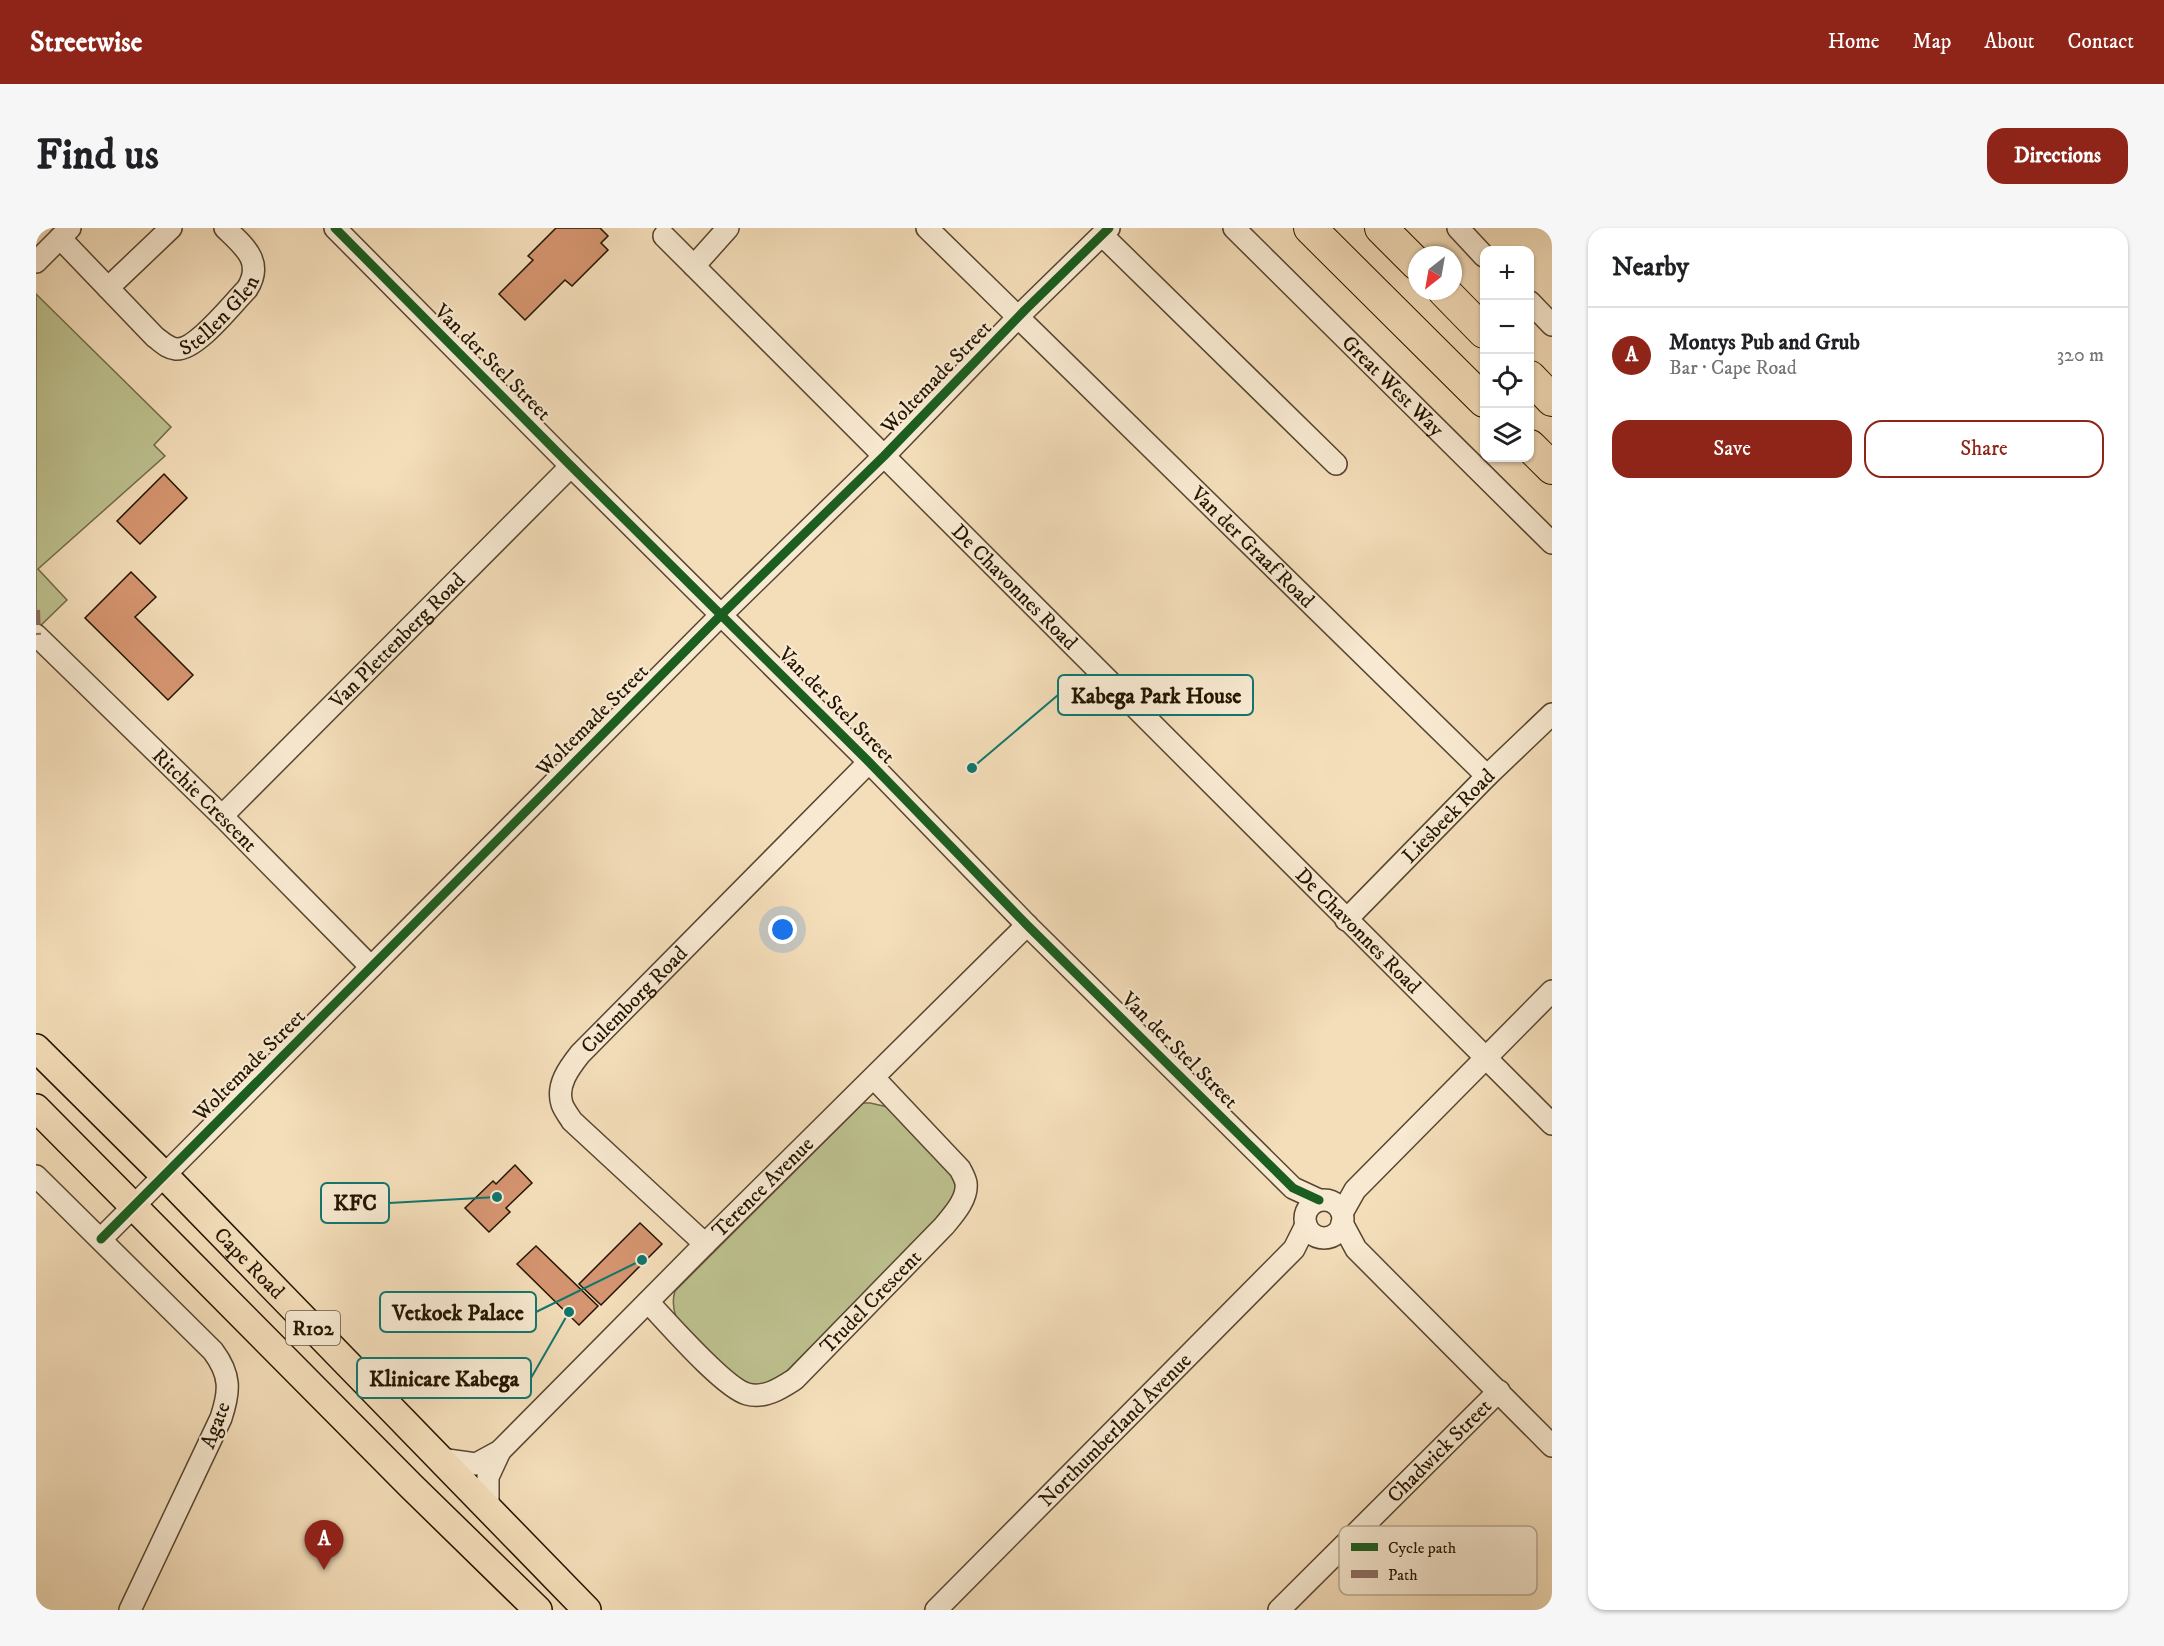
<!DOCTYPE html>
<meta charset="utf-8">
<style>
body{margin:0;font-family:"IM FELL DW Pica",serif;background:#f6f6f6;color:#202124}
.controls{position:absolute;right:18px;top:18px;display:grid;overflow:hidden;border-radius:12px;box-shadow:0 2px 4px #0004}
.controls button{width:54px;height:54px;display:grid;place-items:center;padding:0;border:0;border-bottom:2px solid #e0e0e0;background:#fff;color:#202124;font:30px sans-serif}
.compass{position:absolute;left:1372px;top:18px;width:54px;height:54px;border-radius:50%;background:#fff;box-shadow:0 2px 4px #0004;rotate:211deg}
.you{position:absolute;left:747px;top:702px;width:21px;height:21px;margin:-15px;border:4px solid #fff;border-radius:50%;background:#1a73e8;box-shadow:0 0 0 9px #1a73e833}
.badge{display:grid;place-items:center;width:39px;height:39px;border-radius:50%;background:#8f2418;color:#fff;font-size:20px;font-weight:700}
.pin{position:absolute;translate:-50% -50px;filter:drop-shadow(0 2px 3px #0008)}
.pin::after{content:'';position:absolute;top:32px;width:21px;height:18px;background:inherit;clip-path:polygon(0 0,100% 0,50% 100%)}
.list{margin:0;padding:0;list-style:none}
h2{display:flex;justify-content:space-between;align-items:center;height:78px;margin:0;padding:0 24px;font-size:26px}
h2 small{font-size:20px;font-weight:400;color:#757577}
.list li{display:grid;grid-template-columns:39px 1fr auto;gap:18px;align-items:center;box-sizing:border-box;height:96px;padding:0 24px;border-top:2px solid #e0e0e0}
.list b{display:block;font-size:22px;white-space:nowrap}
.list p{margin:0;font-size:20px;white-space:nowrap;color:#757577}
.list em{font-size:20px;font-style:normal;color:#757577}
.actions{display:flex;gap:12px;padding:18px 24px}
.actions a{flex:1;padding:14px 0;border:2px solid #8f2418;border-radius:18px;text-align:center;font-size:21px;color:#8f2418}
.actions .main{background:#8f2418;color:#fff}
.icon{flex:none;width:33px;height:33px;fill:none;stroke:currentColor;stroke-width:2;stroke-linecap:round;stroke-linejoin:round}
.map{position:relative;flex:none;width:1516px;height:1382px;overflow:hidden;border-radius:18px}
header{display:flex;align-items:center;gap:36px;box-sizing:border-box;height:84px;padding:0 30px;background:#8f2418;color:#fff}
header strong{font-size:28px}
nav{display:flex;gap:33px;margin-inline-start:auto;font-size:21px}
.intro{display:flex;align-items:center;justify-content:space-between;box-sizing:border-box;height:144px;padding:0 36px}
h1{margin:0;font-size:42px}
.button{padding:15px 27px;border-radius:18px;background:#8f2418;color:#fff;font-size:21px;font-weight:700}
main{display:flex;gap:36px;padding:0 36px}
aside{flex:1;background:#fff;border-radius:18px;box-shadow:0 2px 4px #0004}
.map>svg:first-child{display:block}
.green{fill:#bdc18f;stroke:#706a48;stroke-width:1.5}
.building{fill:#d59570;stroke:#231401;stroke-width:1.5}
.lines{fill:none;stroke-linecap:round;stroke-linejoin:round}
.minor-casing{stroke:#57462f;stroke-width:24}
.major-casing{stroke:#231401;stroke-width:30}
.highway-casing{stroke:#231401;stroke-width:34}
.minor{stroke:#f8ead2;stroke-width:21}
.major{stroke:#f4deba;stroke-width:27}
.highway{stroke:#f4deba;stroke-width:32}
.quiet{stroke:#8d6e63;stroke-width:8;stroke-dasharray:15 8;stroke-linecap:butt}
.cycleway-casing{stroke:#f8ead2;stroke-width:13}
.cycleway{stroke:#1b5e20;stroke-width:9}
.labels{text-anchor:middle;stroke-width:4.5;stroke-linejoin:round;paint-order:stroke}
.shield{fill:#f8ead2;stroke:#635440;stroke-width:1.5}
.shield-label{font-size:20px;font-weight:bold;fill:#231401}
.street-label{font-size:21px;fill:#231401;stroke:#f8ead2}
.key{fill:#f8ead2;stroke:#b8aa93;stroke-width:1.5}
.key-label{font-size:16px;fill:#231401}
.leader{fill:none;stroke:#0f766e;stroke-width:2}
.callout-dot{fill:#0f766e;stroke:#f8ead2;stroke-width:2}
.callout{fill:#f8ead2;stroke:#0f766e;stroke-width:2}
.callout-label{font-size:22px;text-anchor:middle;font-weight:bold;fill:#231401}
</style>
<header>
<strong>Streetwise</strong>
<nav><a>Home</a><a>Map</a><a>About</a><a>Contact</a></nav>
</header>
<div class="intro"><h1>Find us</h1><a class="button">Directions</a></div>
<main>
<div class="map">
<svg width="1516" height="1382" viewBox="0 0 1516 1382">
<rect width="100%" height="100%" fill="#f4deba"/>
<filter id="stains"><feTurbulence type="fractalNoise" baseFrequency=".00333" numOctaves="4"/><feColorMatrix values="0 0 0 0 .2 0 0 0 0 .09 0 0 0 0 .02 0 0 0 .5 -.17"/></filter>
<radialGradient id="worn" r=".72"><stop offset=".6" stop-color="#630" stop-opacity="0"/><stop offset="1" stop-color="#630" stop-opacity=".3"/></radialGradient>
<!-- green -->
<g class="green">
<path d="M0,66L135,199L118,217L129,228L2,341L31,372L3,399L0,397Z"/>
<path d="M827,875H834L852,879L918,945L922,962L915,977L743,1151L727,1160L706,1156L640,1089C637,1080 636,1072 639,1063Z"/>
</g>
<!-- building -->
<g class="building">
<path d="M520,0H564L572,8L565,15L572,22L536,58L529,52L489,92L463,66L497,32L492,28Z"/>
<path d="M128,246L151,270L104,316L81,293Z"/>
<path d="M95,344L120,369L99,389L157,447L132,472L49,390Z"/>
<path d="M479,937L496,955L470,980L474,984L453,1004L429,980L457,953L460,956Z"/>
<path d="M604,995L626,1016L565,1077L543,1056Z"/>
<path d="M500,1018L562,1078L543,1097L481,1036Z"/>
</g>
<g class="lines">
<defs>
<g id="minor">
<path d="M299,0L535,238L833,534L991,697L1257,960L1283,972"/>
<path id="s1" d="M891,0L1451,548"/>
<path id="s2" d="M1198,0L1516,315"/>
<path d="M1422,0L1448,28"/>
<path d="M1066,7L1300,236"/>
<path id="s3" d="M628,8L1516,896"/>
<path id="s4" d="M24,10L119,109C126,114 131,120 140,121C160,123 197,75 211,61C228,34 209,19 189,0"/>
<path d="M0,34L34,0"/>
<path d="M658,38L692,0"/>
<path d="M72,60L135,0"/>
<path d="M1494,74L1516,97"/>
<path id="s5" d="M0,407L186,588L335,739"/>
<path id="s6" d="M186,588L535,238"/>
<path id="s7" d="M1310,692L1451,548L1516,486"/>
<path d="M0,948L177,1123C195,1147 194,1163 185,1190L94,1382"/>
<circle cx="1288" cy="991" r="19"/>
<path d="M1306,985L1319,962L1516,763"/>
<path d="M1306,995L1320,1021L1516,1218"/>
<path d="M65,1011L685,387L848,228L989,82L1073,0"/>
<path id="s8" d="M669,1016L536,893C533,888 528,882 526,876C520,857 533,840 544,826L833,534"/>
<path id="s9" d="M612,1074C631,1094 688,1160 711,1166C729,1171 745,1160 759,1151L908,998C917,987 932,971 930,955C929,950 926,945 924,941L838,850"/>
<path id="s10" d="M404,1231L440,1236L464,1223L669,1016L991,697"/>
<path d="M452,1278V1249L464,1223"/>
<path id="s11" d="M900,1382L1258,1021L1270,997"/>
<path id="s12" d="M1243,1382L1463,1163"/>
</g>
<g id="major">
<path id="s13" d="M0,820L129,948L551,1382"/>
<path d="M0,880L375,1258L502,1382"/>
</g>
<g id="highway">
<path d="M1274,0L1448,173"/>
<path d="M1345,0L1381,36"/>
<path d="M1408,63L1448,104"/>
<path d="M1494,149L1516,172"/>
<path d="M1494,218L1516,240"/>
</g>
</defs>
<!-- minor casing -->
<use href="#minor" class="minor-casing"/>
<!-- major casing -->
<use href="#major" class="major-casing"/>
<!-- highway casing -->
<use href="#highway" class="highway-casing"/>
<!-- minor -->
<use href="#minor" class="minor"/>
<!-- major -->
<use href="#major" class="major"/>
<!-- highway -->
<use href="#highway" class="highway"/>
<!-- quiet -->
<path class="quiet" d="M0,382L1,407"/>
<defs>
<g id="cycleway">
<path d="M299,0L535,238L833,534L991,697L1257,960L1283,972"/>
<path d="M65,1011L685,387L848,228L989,82L1073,0"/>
</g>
</defs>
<!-- cycleway casing -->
<use href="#cycleway" class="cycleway-casing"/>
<!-- cycleway -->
<use href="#cycleway" class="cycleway"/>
</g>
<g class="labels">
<!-- shield labels -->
<rect class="shield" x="250" y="1083" width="54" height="34" rx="4.5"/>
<g class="shield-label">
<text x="277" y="1107">R102</text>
</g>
<!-- street labels -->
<g class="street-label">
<text dy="7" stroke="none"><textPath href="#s4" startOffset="218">Stellen Glen</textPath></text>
<text transform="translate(457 134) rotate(45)" y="7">Van der Stel Street</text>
<text transform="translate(900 149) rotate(-46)" y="7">Woltemade Street</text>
<text dy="7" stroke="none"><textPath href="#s2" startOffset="224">Great West Way</textPath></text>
<text dy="7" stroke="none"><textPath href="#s1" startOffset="456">Van der Graaf Road</textPath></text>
<text dy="7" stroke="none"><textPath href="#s3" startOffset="496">De Chavonnes Road</textPath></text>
<text dy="7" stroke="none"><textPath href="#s6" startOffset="248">Van Plettenberg Road</textPath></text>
<text transform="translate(801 477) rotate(45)" y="7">Van der Stel Street</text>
<text transform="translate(556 492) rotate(-45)" y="7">Woltemade Street</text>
<text dy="7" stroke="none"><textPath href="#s5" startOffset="236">Ritchie Crescent</textPath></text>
<text dy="7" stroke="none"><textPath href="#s7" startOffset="146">Liesbeek Road</textPath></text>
<text dy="7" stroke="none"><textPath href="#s3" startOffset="982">De Chavonnes Road</textPath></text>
<text dy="7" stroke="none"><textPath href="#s8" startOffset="333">Culemborg Road</textPath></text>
<text transform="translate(1144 822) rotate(45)" y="7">Van der Stel Street</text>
<text transform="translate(213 837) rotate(-45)" y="7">Woltemade Street</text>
<text dy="7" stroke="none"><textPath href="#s10" startOffset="436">Terence Avenue</textPath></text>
<text dy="7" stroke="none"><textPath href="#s13" startOffset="303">Cape Road</textPath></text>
<text dy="7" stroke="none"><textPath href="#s9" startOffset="296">Trudel Crescent</textPath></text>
<text transform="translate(179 1197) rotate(-69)" y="7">Agate</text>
<text dy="7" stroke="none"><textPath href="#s11" startOffset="254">Northumberland Avenue</textPath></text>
<text dy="7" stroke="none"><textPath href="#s12" startOffset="226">Chadwick Street</textPath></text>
</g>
</g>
<!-- legend -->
<rect x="1303" y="1298" width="198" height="69" rx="9" class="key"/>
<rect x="1315" y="1315" width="27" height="8" fill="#1b5e20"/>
<rect x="1315" y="1342" width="27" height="8" fill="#8d6e63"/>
<g class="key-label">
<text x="1352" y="1325">Cycle path</text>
<text x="1352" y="1352">Path</text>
</g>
<!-- callouts -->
<path class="leader" d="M936 540L1022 467M461 969L353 975M606 1032L500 1084M533 1084L495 1150"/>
<g class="callout-dot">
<circle cx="936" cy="540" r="6"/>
<circle cx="461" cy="969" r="6"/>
<circle cx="606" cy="1032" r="6"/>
<circle cx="533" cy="1084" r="6"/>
</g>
<g class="callout">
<rect x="1022" y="447" width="195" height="40" rx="6"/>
<rect x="285" y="955" width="68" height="40" rx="6"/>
<rect x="344" y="1064" width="156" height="40" rx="6"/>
<rect x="321" y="1130" width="174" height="40" rx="6"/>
</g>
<g class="callout-label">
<text x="1120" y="475">Kabega Park House</text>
<text x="319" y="982">KFC</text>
<text x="422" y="1092">Vetkoek Palace</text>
<text x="408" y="1158">Klinicare Kabega</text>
</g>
<rect width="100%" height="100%" filter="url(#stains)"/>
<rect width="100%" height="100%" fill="url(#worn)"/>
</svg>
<div class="controls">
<button>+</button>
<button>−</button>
<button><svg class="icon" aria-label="locate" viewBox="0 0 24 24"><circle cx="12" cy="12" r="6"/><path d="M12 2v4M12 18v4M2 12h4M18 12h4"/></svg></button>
<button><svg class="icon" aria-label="layers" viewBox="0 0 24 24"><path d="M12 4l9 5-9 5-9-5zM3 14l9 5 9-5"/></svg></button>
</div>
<svg class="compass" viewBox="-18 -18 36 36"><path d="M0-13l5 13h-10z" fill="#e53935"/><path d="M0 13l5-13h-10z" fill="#757577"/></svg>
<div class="you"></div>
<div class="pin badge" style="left:288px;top:1342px">A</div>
</div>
<aside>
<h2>Nearby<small></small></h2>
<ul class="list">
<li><span class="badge">A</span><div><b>Montys Pub and Grub</b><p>Bar · Cape Road</p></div><em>320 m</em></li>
</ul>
<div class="actions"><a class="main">Save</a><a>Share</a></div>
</aside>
</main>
